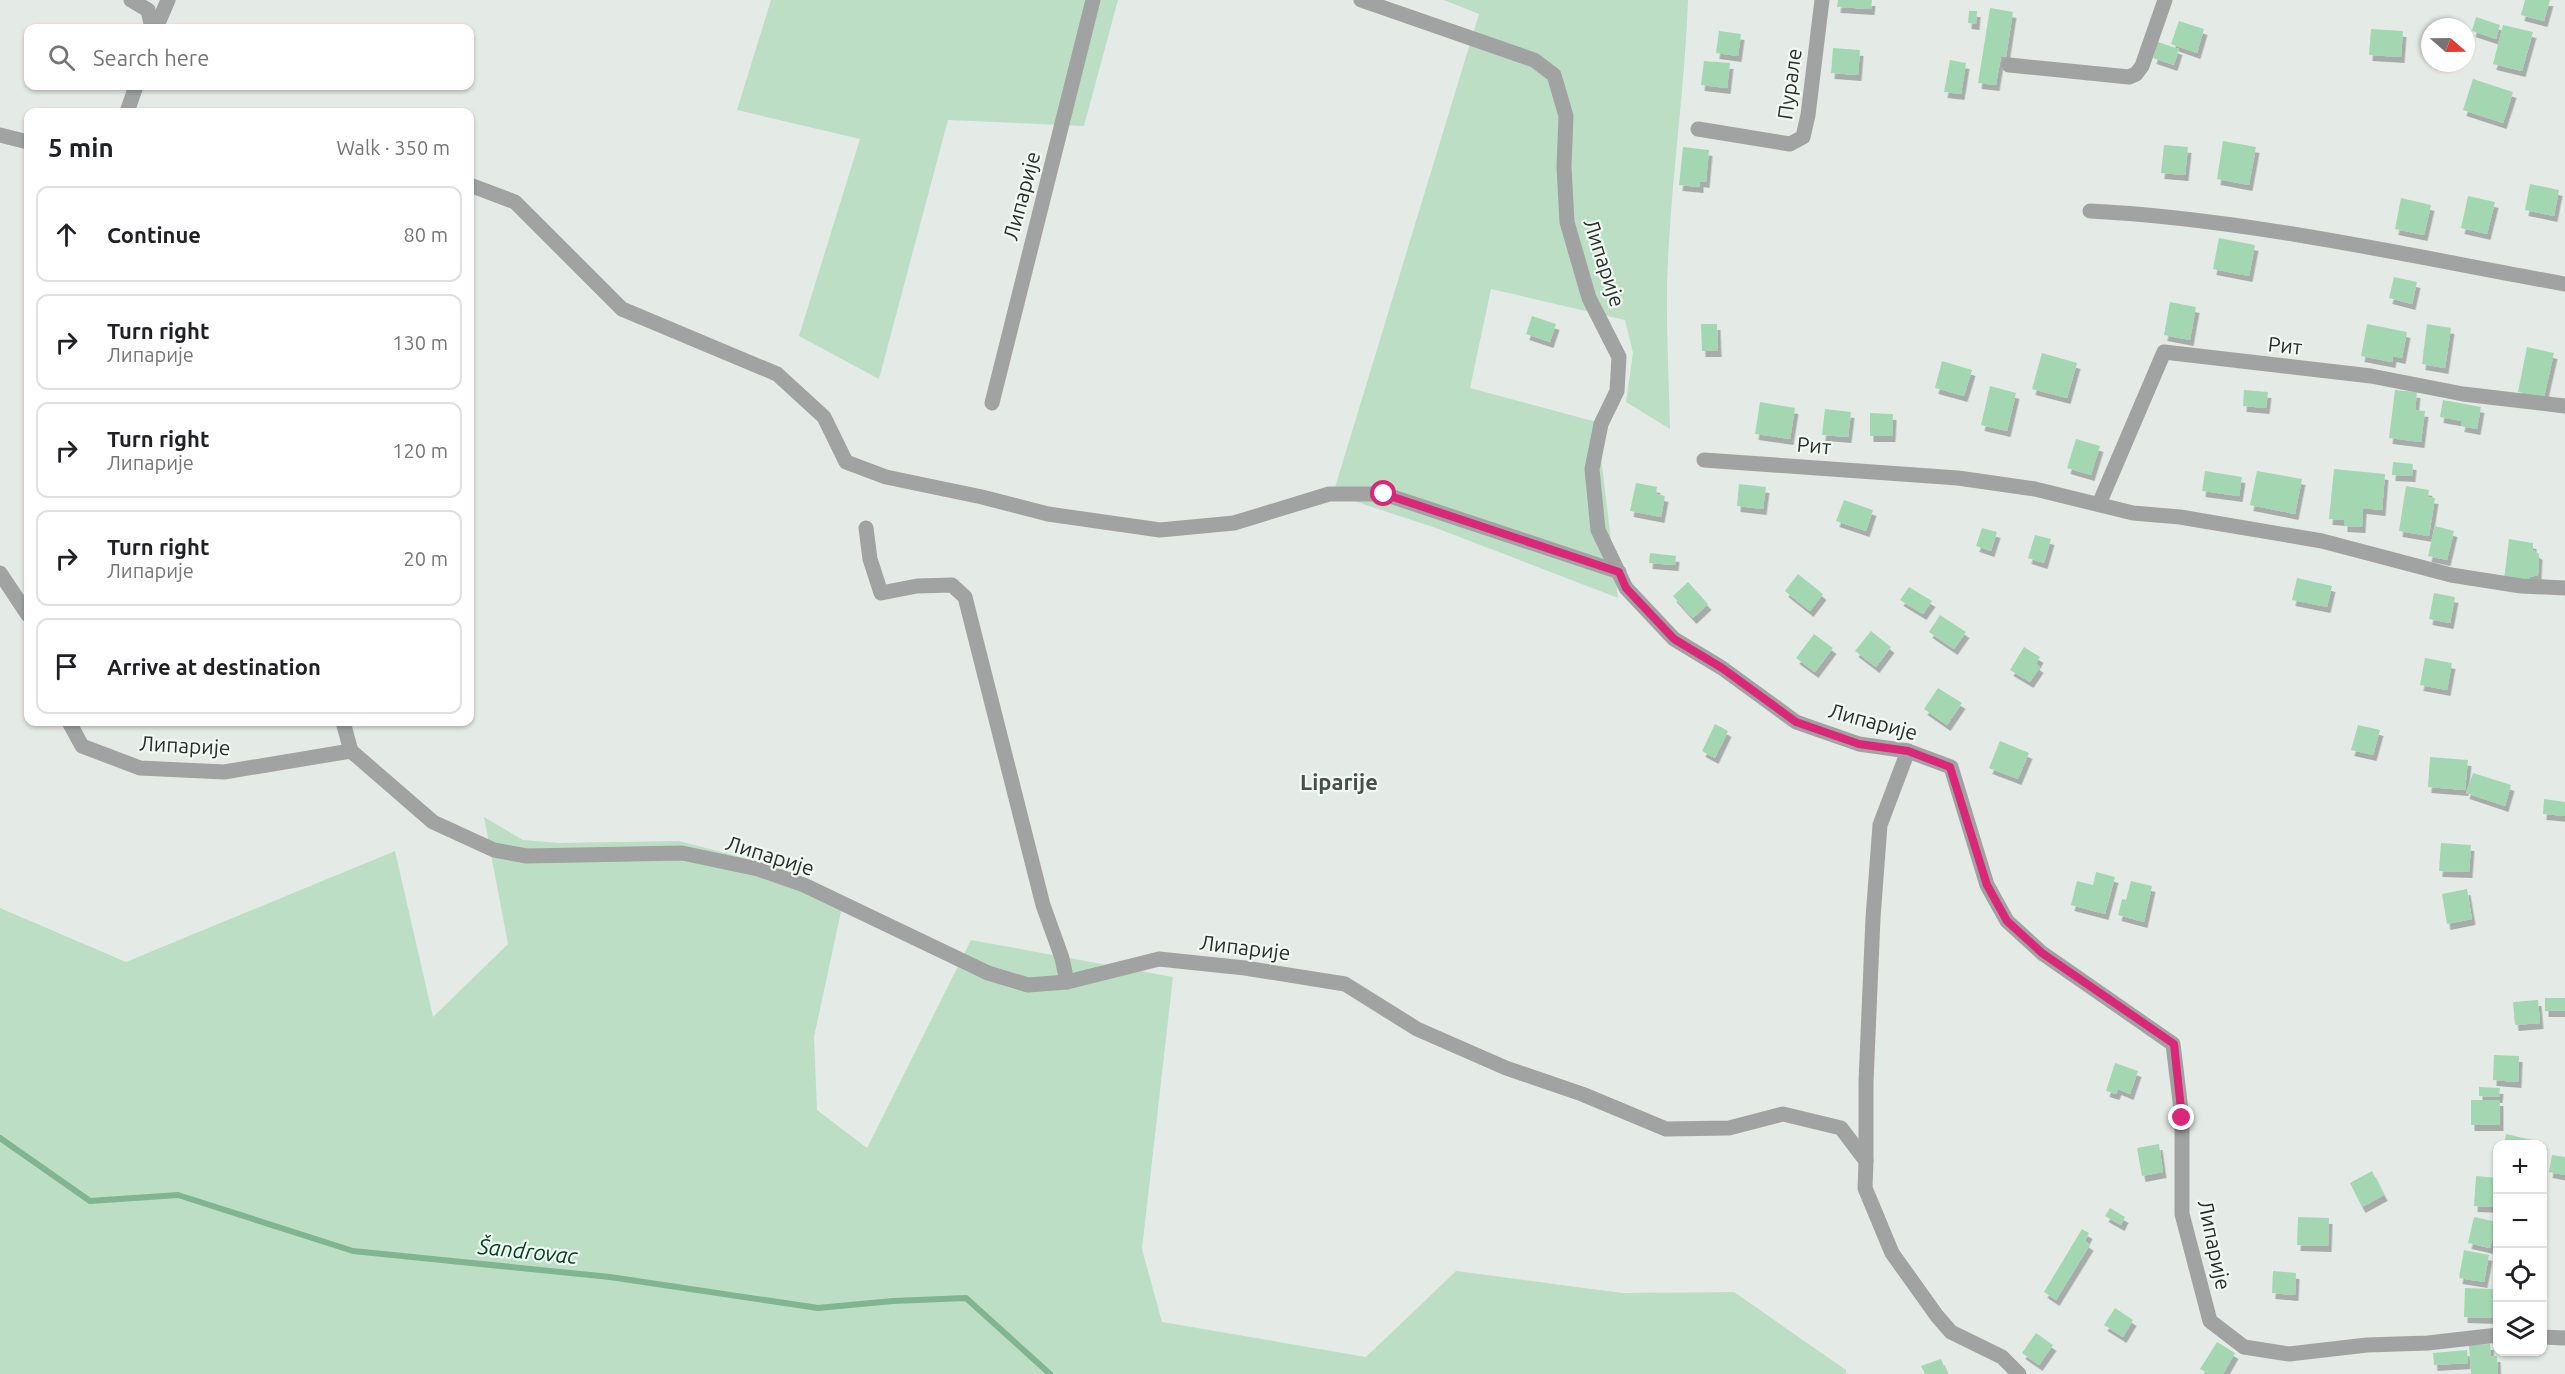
<!DOCTYPE html>
<meta charset="utf-8">
<style>
body{margin:0;font-family:Ubuntu,sans-serif;background:#f6f6f6;color:#202124}
.controls{position:absolute;right:18px;bottom:18px;display:grid;overflow:hidden;border-radius:12px;box-shadow:0 2px 4px #0004}
.controls button{width:54px;height:54px;display:grid;place-items:center;padding:0;border:0;border-bottom:2px solid #e0e0e0;background:#fff;color:#202124;font:30px sans-serif}
.compass{position:absolute;left:2421px;top:18px;width:54px;height:54px;border-radius:50%;background:#fff;box-shadow:0 2px 4px #0004;rotate:110deg}
.stop{position:absolute;width:18px;height:18px;margin:-14px;border:4px solid #db2777;border-radius:50%;background:#fff}
.stop.end{background:#db2777;border-color:#fff;box-shadow:0 2px 6px #0008}
.list{margin:0;padding:0;list-style:none}
h2{display:flex;justify-content:space-between;align-items:center;height:78px;margin:0;padding:0 24px;font-size:26px}
h2 small{font-size:20px;font-weight:400;color:#757577}
.list li{display:grid;grid-template-columns:39px 1fr auto;gap:18px;align-items:center;box-sizing:border-box;height:96px;margin:0 12px 12px;padding:0 12px;border:2px solid #e0e0e0;border-radius:12px}
.list b{display:block;font-size:22px;white-space:nowrap}
.list p{margin:0;font-size:20px;white-space:nowrap;color:#757577}
.list em{font-size:20px;font-style:normal;color:#757577}
.icon{flex:none;width:33px;height:33px;fill:none;stroke:currentColor;stroke-width:2;stroke-linecap:round;stroke-linejoin:round}
.map{position:relative;flex:none;width:2565px;height:1374px;overflow:hidden}
.search{position:absolute;background:#fff;box-shadow:0 2px 4px #0004;left:24px;top:24px;width:450px;height:66px;display:flex;align-items:center;gap:15px;box-sizing:border-box;padding:0 21px;border-radius:12px;color:#757577;font-size:22px}
.panel{position:absolute;background:#fff;box-shadow:0 2px 4px #0004;left:24px;top:108px;width:450px;height:618px;border-radius:12px}
.map>svg:first-child{display:block}
.green{fill:#bcdec5}
.lines{fill:none;stroke-linecap:round;stroke-linejoin:round}
.stream{stroke:#81b490;stroke-width:6}
.building{fill:#a3d7b2;filter:url(#shadow)}
.minor{stroke:#a0a3a1;stroke-width:15}
.route{stroke:#db2777;stroke-width:8}
.labels{text-anchor:middle;stroke-width:4.5;stroke-linejoin:round;paint-order:stroke}
.street-label{font-size:21px;fill:#2b2e2c;stroke:#f1f9f3}
.neighbourhood-label{font-size:22px;font-weight:bold;fill:#484e49;stroke:#f1f9f3}
.water-label{font-size:22px;font-style:italic;fill:#014220;stroke:#f1f9f3}
</style>
<div class="map">
<svg width="2565" height="1374" viewBox="0 0 2565 1374">
<defs>
<filter id="shadow"><feDropShadow dx="3.5" dy="6" stdDeviation="0" flood-color="#0004"/></filter>
</defs>
<rect width="100%" height="100%" fill="#e4ebe6"/>
<!-- green -->
<g class="green">
<path d="M771,0H1118L1084,126L948,120L879,379L799,336L860,139L737,110Z"/>
<path d="M1444,0H1688C1685,87 1672,173 1668,260C1665,316 1669,373 1670,429L1626,402L1633,353L1625,320L1491,289L1470,388L1604,424L1600,449L1618,598L1436,528L1333,494L1479,14Z"/>
<path d="M484,817L523,840L559,843L679,841L775,866L844,898L814,1037L817,1110L867,1148L971,940L1173,977L1142,1249L1162,1322L1366,1357L1456,1271L1622,1293L1734,1292L1846,1370V1374H0V908L126,962L395,851L433,1017L508,944Z"/>
</g>
<g class="lines">
<!-- stream -->
<path class="stream" d="M0,1138L90,1201L178,1195L353,1251L610,1277L818,1308L893,1301L966,1298L1050,1374"/>
</g>
<!-- building -->
<g class="building">
<path d="M1838,0H1872L1871,9L1837,7Z"/>
<path d="M2525,0H2550L2544,21L2521,15Z"/>
<path d="M1990,8L2013,12L2006,57L2001,56L1996,85L1978,83Z"/>
<path d="M1969,11H1977L1976,24L1968,23Z"/>
<path d="M2476,17L2500,25L2496,39L2472,31Z"/>
<path d="M2179,21L2204,29L2197,53L2171,44Z"/>
<path d="M2503,25L2533,32L2522,71L2493,64Z"/>
<path d="M2371,29L2403,31L2401,57L2369,55Z"/>
<path d="M1719,31L1741,34L1738,56L1716,53Z"/>
<path d="M2158,42L2179,49L2174,65L2153,58Z"/>
<path d="M1833,48L1860,50L1858,75L1831,73Z"/>
<path d="M1950,60L1966,63L1961,94L1944,92Z"/>
<path d="M1704,61L1730,63L1727,88L1701,85Z"/>
<path d="M2473,79L2513,92L2503,123L2463,110Z"/>
<path d="M2223,141L2256,147L2249,185L2217,179Z"/>
<path d="M2164,145L2188,147L2185,175L2161,173Z"/>
<path d="M1683,147L1709,150L1706,182L1700,181V187L1679,185Z"/>
<path d="M2530,184L2559,190L2554,216L2525,210Z"/>
<path d="M2468,196L2495,202L2487,234L2461,228Z"/>
<path d="M2401,198L2431,205L2424,235L2395,229Z"/>
<path d="M2219,238L2255,245L2249,276L2213,269Z"/>
<path d="M2394,277L2417,282L2412,304L2389,298Z"/>
<path d="M2170,302L2196,307L2190,340L2164,335Z"/>
<path d="M1532,316L1556,324L1550,342L1526,334Z"/>
<path d="M1701,324H1717L1718,351H1702Z"/>
<path d="M2367,324L2407,332L2402,358L2393,356L2392,362L2361,356Z"/>
<path d="M2427,324L2451,328L2445,368L2422,364Z"/>
<path d="M2527,347L2554,353L2544,397L2518,392Z"/>
<path d="M2042,353L2077,363L2067,398L2032,389Z"/>
<path d="M1942,361L1972,370L1964,396L1935,388Z"/>
<path d="M1990,386L2016,393L2007,431L1981,425Z"/>
<path d="M2244,390L2268,392L2266,408L2243,406Z"/>
<path d="M2395,390L2417,392L2415,410L2425,411L2421,442L2389,438Z"/>
<path d="M2443,400L2481,407L2477,429L2461,426L2462,421L2440,417Z"/>
<path d="M1760,402L1795,408L1790,439L1755,434Z"/>
<path d="M1825,409L1851,412L1848,437L1822,435Z"/>
<path d="M1870,413L1893,414L1892,436H1870Z"/>
<path d="M2076,439L2100,446L2091,475L2067,468Z"/>
<path d="M2393,462L2413,464L2412,476L2392,475Z"/>
<path d="M2334,469L2385,474L2382,510L2363,508L2362,527L2344,526V520L2329,519Z"/>
<path d="M2205,471L2242,477L2239,496L2202,491Z"/>
<path d="M2257,471L2302,479L2295,514L2250,505Z"/>
<path d="M1636,483L1657,487L1656,494L1665,496L1661,517L1630,511Z"/>
<path d="M1739,484L1766,487L1763,509L1737,506Z"/>
<path d="M2406,486L2429,490L2428,497L2435,498L2429,536L2399,531Z"/>
<path d="M1844,500L1873,510L1866,531L1836,521Z"/>
<path d="M2435,526L2454,531L2447,560L2428,556Z"/>
<path d="M1982,528L1997,532L1991,551L1976,546Z"/>
<path d="M2035,535L2051,539L2044,563L2028,558Z"/>
<path d="M2509,539L2533,543V550L2539,554L2538,575L2530,577L2529,582L2504,579Z"/>
<path d="M1650,553L1676,556L1675,565L1649,563Z"/>
<path d="M1798,574L1823,594L1810,611L1785,591Z"/>
<path d="M2297,578L2332,586L2327,607L2292,600Z"/>
<path d="M1688,582L1708,604L1693,618L1673,596Z"/>
<path d="M1909,587L1932,601L1923,614L1900,600Z"/>
<path d="M2434,593L2455,597L2450,623L2429,619Z"/>
<path d="M1940,615L1966,632L1954,649L1929,632Z"/>
<path d="M1871,631L1891,647L1876,667L1855,651Z"/>
<path d="M1814,634L1833,648L1815,672L1796,658Z"/>
<path d="M2024,647L2040,657L2036,664L2040,667L2030,682L2010,670Z"/>
<path d="M2425,658L2452,663L2447,690L2420,685Z"/>
<path d="M1938,688L1962,703L1947,725L1924,709Z"/>
<path d="M1715,724L1728,731L1715,758L1702,751Z"/>
<path d="M2358,725L2380,730L2373,755L2351,750Z"/>
<path d="M2000,741L2029,753L2018,779L1989,768Z"/>
<path d="M2430,757L2468,760L2465,790L2428,787Z"/>
<path d="M2473,773L2511,785L2505,806L2466,793Z"/>
<path d="M2544,799L2565,802V816L2543,814Z"/>
<path d="M2441,843L2471,845L2469,872L2439,871Z"/>
<path d="M2096,872L2115,877L2105,914L2071,905L2077,881L2093,885Z"/>
<path d="M2131,881L2152,886L2144,922L2118,915L2122,899L2126,900Z"/>
<path d="M2467,889L2472,919L2447,924L2442,894Z"/>
<rect x="2545" y="998" width="20" height="13"/>
<path d="M2538,1000L2540,1023L2515,1025L2513,1002Z"/>
<path d="M2494,1055L2519,1056L2518,1082L2493,1080Z"/>
<path d="M2115,1063L2138,1071L2130,1094L2118,1089L2116,1094L2106,1091Z"/>
<path d="M2479,1087L2500,1088L2499,1097L2479,1096Z"/>
<rect x="2471" y="1100" width="29" height="25"/>
<path d="M2506,1134L2544,1143V1144H2504Z"/>
<path d="M2159,1144L2163,1172L2142,1176L2137,1148Z"/>
<path d="M2552,1155L2565,1157V1175L2549,1172Z"/>
<path d="M2372,1171L2384,1195L2362,1207L2350,1183Z"/>
<path d="M2476,1176L2498,1178V1207L2474,1206Z"/>
<path d="M2110,1208L2125,1217L2121,1225L2105,1216Z"/>
<path d="M2298,1217L2329,1218L2328,1246L2297,1245Z"/>
<path d="M2474,1217L2497,1222L2490,1248L2468,1243Z"/>
<path d="M2082,1229L2089,1233L2085,1241L2090,1245L2056,1300L2044,1292Z"/>
<path d="M2464,1250L2489,1255L2484,1282L2459,1278Z"/>
<path d="M2273,1271L2296,1273L2295,1295L2272,1293Z"/>
<path d="M2465,1288L2493,1289L2492,1318L2464,1317Z"/>
<path d="M2115,1308L2133,1320L2123,1337L2104,1325Z"/>
<path d="M2036,1333L2053,1345L2039,1365L2022,1353Z"/>
<path d="M2217,1342L2235,1353L2223,1374H2209L2200,1369Z"/>
<path d="M2490,1344L2491,1356H2497L2498,1374H2471L2469,1345Z"/>
<path d="M2467,1350L2468,1363L2434,1365L2433,1353Z"/>
<path d="M1941,1359L1947,1374H1925L1921,1366Z"/>
</g>
<g class="lines">
<!-- minor -->
<g class="minor">
<path d="M131,0L148,10L152,28"/>
<path d="M1361,0L1534,60L1554,75L1566,116L1564,167L1567,222L1589,298L1619,357L1617,391L1601,424L1592,469L1598,530L1626,588L1674,639L1722,668L1796,722L1859,744L1908,751L1951,767L1987,885L2007,921L2042,953L2173,1044L2182,1118V1214L2210,1321L2244,1347L2289,1354L2367,1345L2428,1343L2498,1335"/>
<path d="M156,28L168,0"/>
<path d="M2009,65L2129,77L2136,74L2142,66L2165,0"/>
<path d="M127,112L136,86"/>
<path d="M1698,129L1790,144L1803,137L1808,115L1822,0"/>
<path d="M0,135L28,142"/>
<path d="M470,185L515,202L622,309L777,374L824,417L846,462L886,477L982,497L1048,514L1160,530L1234,523L1329,494H1384L1619,572"/>
<path d="M2090,211C2248,219 2409,256 2565,284"/>
<path d="M992,403L1093,0"/>
<path d="M1704,460L1958,478L2035,489L2133,513L2180,517L2322,541L2451,575L2521,586L2565,588"/>
<path d="M2099,504L2164,352L2371,376L2463,394L2565,406"/>
<path d="M866,528L870,559L881,593L917,586L952,585L965,597L1043,905L1062,958L1067,982"/>
<path d="M0,573L28,615"/>
<path d="M69,722L82,746L140,768L224,772L351,751"/>
<path d="M343,722L351,751L433,822L494,850L527,856L682,853L758,869L804,885L988,973L1028,985L1067,982L1159,959L1245,968L1345,984L1417,1029L1506,1068L1582,1094L1666,1129L1729,1128L1783,1114L1841,1128L1866,1161L1865,1188L1892,1253L1937,1316L1951,1332L2002,1357L2019,1374"/>
<path d="M1866,1161V1082L1873,918L1880,825L1908,751"/>
<path d="M2542,1337L2565,1338"/>
</g>
</g>
<g class="lines">
<!-- route -->
<path class="route" d="M1384,494L1619,572L1626,588L1674,639L1722,668L1796,722L1859,744L1908,751L1950,767L1987,885L2007,921L2042,953L2174,1044L2182,1118"/>
</g>
<g class="labels">
<!-- street labels -->
<g class="street-label">
<text transform="translate(1790 84) rotate(-82)" y="7">Пурале</text>
<text transform="translate(1022 196) rotate(-75)" y="7">Липарије</text>
<text transform="translate(1604 263) rotate(72)" y="7">Липарије</text>
<text transform="translate(2285 346) rotate(6)" y="7">Рит</text>
<text transform="translate(1814 446) rotate(5)" y="7">Рит</text>
<text transform="translate(1873 722) rotate(15)" y="7">Липарије</text>
<text transform="translate(185 746) rotate(3)" y="7">Липарије</text>
<text transform="translate(770 856) rotate(17)" y="7">Липарије</text>
<text transform="translate(1245 948) rotate(7)" y="7">Липарије</text>
<text transform="translate(2214 1245) rotate(78)" y="7">Липарије</text>
</g>
<!-- neighbourhood labels -->
<g class="neighbourhood-label">
<text x="1339" y="790">Liparije</text>
</g>
<!-- water labels -->
<g class="water-label">
<text transform="translate(528 1251) rotate(6)" y="8">Šandrovac</text>
</g>
</g>
</svg>
<div class="controls">
<button>+</button>
<button>−</button>
<button><svg class="icon" aria-label="locate" viewBox="0 0 24 24"><circle cx="12" cy="12" r="6"/><path d="M12 2v4M12 18v4M2 12h4M18 12h4"/></svg></button>
<button><svg class="icon" aria-label="layers" viewBox="0 0 24 24"><path d="M12 4l9 5-9 5-9-5zM3 14l9 5 9-5"/></svg></button>
</div>
<svg class="compass" viewBox="-18 -18 36 36"><path d="M0-13l5 13h-10z" fill="#e53935"/><path d="M0 13l5-13h-10z" fill="#757577"/></svg>
<div class="stop" style="left:1384px;top:494px"></div>
<div class="stop end" style="left:2182px;top:1118px"></div>
<div class="search"><svg class="icon" aria-label="search" viewBox="0 0 24 24"><circle cx="10" cy="10" r="6"/><path d="M15 15l6 6"/></svg>Search here</div>
<section class="panel">
<h2>5 min<small>Walk · 350 m</small></h2>
<ul class="list">
<li><svg class="icon" aria-label="ahead" viewBox="0 0 24 24"><path d="M12 20V5M6 11l6-6 6 6"/></svg><div><b>Continue</b></div><em>80 m</em></li>
<li><svg class="icon" aria-label="right" viewBox="0 0 24 24"><path d="M7 20v-9h11M14 6l5 5-5 5"/></svg><div><b>Turn right</b><p>Липарије</p></div><em>130 m</em></li>
<li><svg class="icon" aria-label="right" viewBox="0 0 24 24"><path d="M7 20v-9h11M14 6l5 5-5 5"/></svg><div><b>Turn right</b><p>Липарије</p></div><em>120 m</em></li>
<li><svg class="icon" aria-label="right" viewBox="0 0 24 24"><path d="M7 20v-9h11M14 6l5 5-5 5"/></svg><div><b>Turn right</b><p>Липарије</p></div><em>20 m</em></li>
<li><svg class="icon" aria-label="arrive" viewBox="0 0 24 24"><path d="M6 21V4h12l-3 4 3 4H6"/></svg><div><b>Arrive at destination</b></div></li>
</ul>
</section>
</div>
